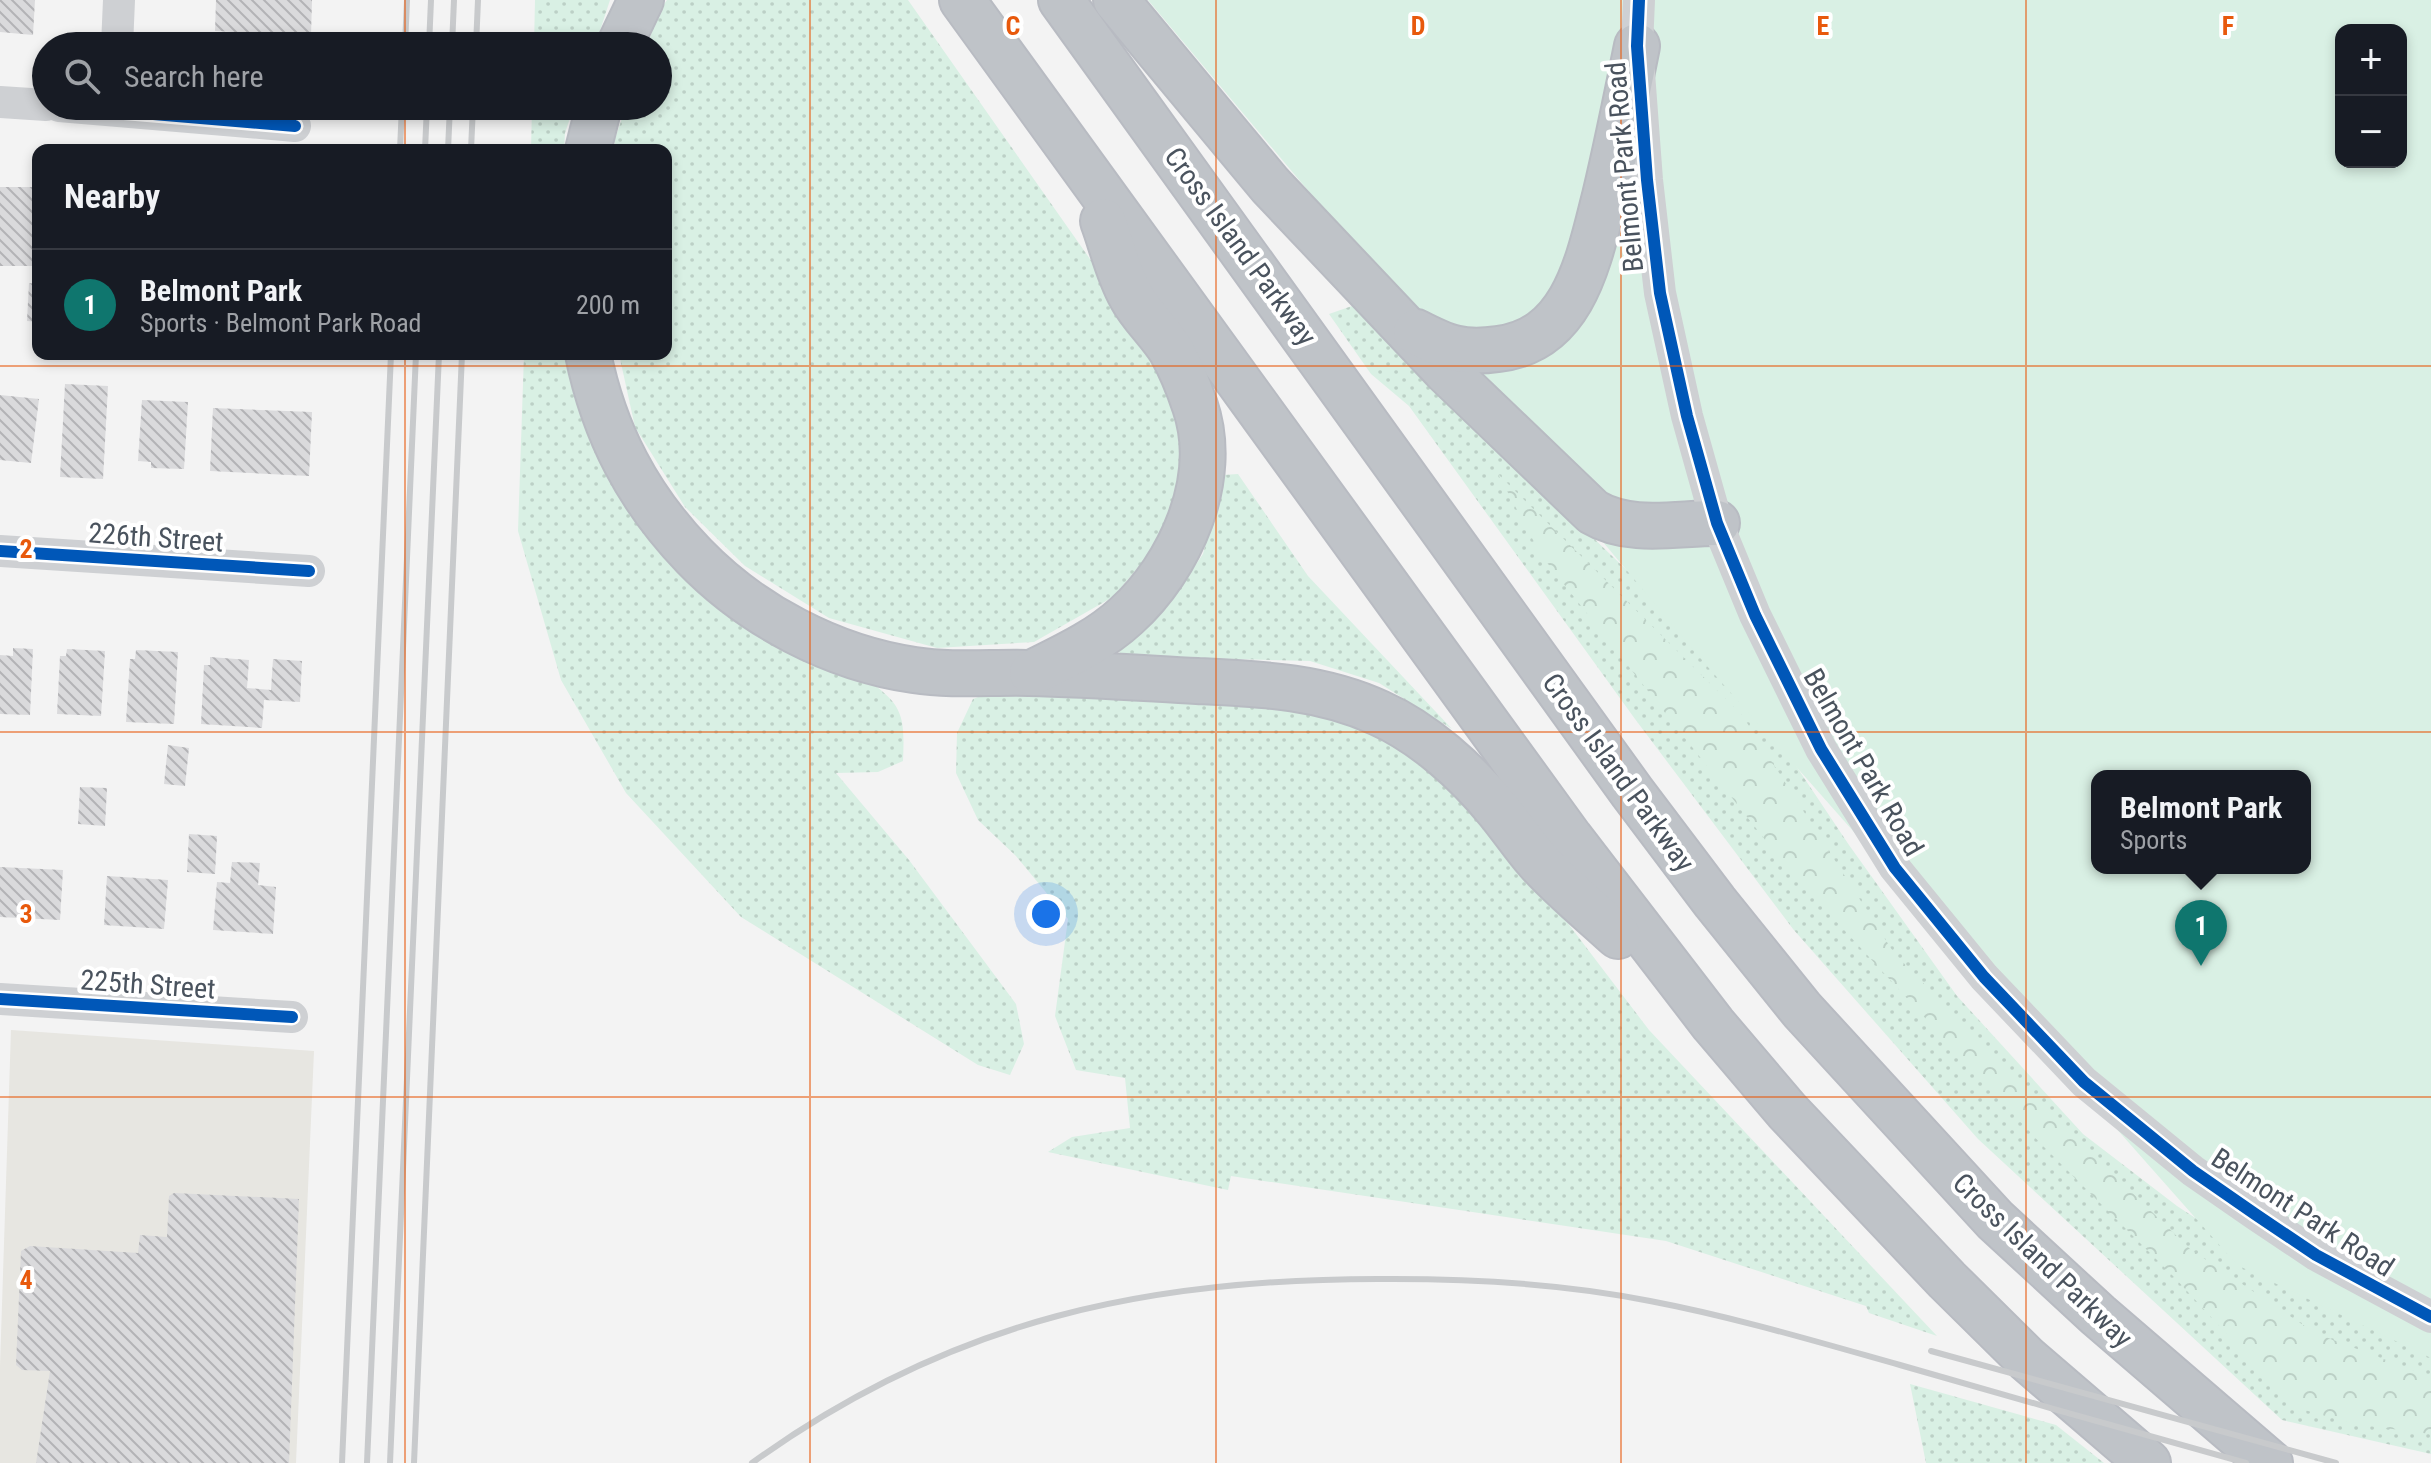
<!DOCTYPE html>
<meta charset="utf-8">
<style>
body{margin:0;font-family:"Roboto Condensed",sans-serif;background:#20242c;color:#f1f3f6}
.controls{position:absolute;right:24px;top:24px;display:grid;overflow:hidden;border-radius:16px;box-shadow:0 4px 12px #0003}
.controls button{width:72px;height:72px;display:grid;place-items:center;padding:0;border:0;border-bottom:2px solid #363941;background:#171b24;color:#f1f3f6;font:40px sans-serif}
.you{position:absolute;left:1046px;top:914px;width:28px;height:28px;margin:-20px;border:6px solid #fff;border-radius:50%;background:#1a73e8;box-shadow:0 0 0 12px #1a73e833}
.badge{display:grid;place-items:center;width:52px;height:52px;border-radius:50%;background:#0f766e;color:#fff;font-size:26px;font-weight:700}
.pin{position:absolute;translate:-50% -66px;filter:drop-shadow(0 2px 4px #0008)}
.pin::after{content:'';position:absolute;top:42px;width:28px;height:24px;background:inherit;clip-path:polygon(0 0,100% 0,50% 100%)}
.popup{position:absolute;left:2091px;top:770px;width:220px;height:104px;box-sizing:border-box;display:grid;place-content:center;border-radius:16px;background:#171b24;filter:drop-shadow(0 2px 6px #0005);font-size:26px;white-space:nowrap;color:#9ea1a6}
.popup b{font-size:30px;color:#f1f3f6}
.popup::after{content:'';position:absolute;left:50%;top:100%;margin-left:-16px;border:16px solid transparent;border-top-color:#171b24}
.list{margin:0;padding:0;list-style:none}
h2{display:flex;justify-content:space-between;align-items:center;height:104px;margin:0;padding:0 32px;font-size:34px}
h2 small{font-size:26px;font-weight:400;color:#9ea1a6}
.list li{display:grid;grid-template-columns:52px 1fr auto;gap:24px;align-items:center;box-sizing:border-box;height:112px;padding:0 32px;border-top:2px solid #363941}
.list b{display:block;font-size:30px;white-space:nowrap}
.list p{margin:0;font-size:26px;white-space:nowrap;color:#9ea1a6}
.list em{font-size:26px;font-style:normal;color:#9ea1a6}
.icon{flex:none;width:44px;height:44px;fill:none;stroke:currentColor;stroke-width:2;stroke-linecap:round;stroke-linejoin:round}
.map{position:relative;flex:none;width:2431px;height:1463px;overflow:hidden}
.search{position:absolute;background:#171b24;box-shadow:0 4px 12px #0003;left:32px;top:32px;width:640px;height:88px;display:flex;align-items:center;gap:20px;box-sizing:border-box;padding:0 28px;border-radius:44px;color:#9ea1a6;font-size:30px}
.panel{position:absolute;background:#171b24;box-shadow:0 4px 12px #0003;left:32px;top:144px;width:640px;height:216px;border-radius:16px}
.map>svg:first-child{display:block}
.commercial{fill:#e7e6e1}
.grass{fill:url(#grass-dots)}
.forest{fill:url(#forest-crowns)}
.park{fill:#d9f0e4;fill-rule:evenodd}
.building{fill:url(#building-back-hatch)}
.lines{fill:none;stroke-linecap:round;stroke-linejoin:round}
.highway-casing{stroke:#b8bbc2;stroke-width:48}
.street{stroke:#ced0d3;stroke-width:32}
.highway{stroke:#bfc3c8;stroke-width:44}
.rail{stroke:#c8cacc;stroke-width:6}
.cycleway-casing{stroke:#fff;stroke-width:17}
.cycleway{stroke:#0057b8;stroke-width:12}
.grid{fill:none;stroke:#e8590c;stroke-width:2;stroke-opacity:0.55}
.labels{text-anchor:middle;stroke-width:8;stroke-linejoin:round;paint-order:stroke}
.street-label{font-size:28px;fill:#4a535e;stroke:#fff}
.grid-label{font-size:26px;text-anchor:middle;font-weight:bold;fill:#e8590c;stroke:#fff;stroke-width:8;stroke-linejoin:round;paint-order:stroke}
</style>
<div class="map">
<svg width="2431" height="1463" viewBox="0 0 2431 1463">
<defs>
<pattern id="grass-dots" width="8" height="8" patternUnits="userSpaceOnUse" patternTransform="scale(2)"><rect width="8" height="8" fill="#d9f0e4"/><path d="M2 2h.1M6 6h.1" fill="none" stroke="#bcd0c6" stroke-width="1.8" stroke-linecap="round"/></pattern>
<pattern id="forest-crowns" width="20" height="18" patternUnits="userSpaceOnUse" patternTransform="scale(2)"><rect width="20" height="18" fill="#d9f0e4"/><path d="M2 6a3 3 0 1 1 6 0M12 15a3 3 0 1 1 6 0" fill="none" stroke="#bcd0c6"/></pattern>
<pattern id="building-back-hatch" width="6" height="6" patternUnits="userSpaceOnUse" patternTransform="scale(2)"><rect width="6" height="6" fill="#dadadc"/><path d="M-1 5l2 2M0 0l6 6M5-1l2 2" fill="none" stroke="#b3b3b6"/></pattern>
</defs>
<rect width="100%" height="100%" fill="#f3f3f3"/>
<!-- commercial -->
<path class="commercial" d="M11,1030L314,1051L296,1463H0V1366Z"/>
<!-- grass -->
<g class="grass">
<path d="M535,0H610L595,46H534Z"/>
<path d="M667,0H908L1149,343L1179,411L1181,475L1163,538L1113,597L1034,642L937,648L829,618L745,566L685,507L635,427L619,354H666V150H614L615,139L626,106H658V46H647L659,11Z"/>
<path d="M532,106H574L565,133L564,150H531Z"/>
<path d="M1352,306L1688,629L1772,730L1849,845L1957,996L2083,1134L2177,1206L2283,1275L2431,1347V1454L2282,1420L1978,1139L1793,929L1635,719L1409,406L1371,374L1329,314Z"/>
<path d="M524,354H571L594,442L863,677C903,704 905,714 903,761L878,772L836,773L909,860L1016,1004L1024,1044L1010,1075L978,1065L741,917L626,793L561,680L518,531Z"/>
<path d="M1238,474L1308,576L1452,729L1379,683L1310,661L1125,656L1119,652L1123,645L1166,608L1203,554L1223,475Z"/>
<path d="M989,693L1319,708L1393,740L1475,801L1649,1030L1937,1336L1869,1313L1866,1306L1666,1241L1231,1176L1228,1190L1048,1152L1072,1137L1130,1128L1125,1078L1076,1070L1055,1016L1068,919L1016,856L978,820L956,773L957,733L973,699Z"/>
<path d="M1910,1384L2056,1425L2104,1463H1926Z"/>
</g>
<!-- forest -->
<path class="forest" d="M1498,474L1742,715L1894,953L2036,1099L2190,1249L2315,1333L2431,1377V1434L2354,1424L2294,1407L2175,1278L2042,1145L1788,869L1541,555Z"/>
<!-- park -->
<path class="park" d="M1148,0H2431V1358L2237,1265L1707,666ZM2341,30H2401V162H2341ZM2097,776H2305V868H2097Z"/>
<!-- building -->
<g class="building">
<path d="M0,0H35L33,35L0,32Z"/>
<path d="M216,0H312L311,36L215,31Z"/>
<rect x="0" y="187" width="38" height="79"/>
<path d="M29,283L38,284V322L27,321Z"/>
<path d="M65,384L108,386L103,479L60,477Z"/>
<path d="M0,395L39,399L31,463L0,460Z"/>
<path d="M142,400L188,402L184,469L151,468V462L138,461Z"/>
<path d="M213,408L312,412L309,476L210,471Z"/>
<path d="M13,648L33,649L30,715L0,714V655L13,656Z"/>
<path d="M67,649L105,651L101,716L57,714L60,656H66Z"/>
<path d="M136,650L178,652L174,724L126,722L130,659H135Z"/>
<path d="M210,657L249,660L247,688L271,690L273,659L302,661L300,702L264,700L262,728L201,724L204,665H210Z"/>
<path d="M168,745L189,748L185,786L164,784Z"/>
<path d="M80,787L107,788L105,826L78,824Z"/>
<path d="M189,834L217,836L215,874L187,872Z"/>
<path d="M232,862L260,863L258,885L276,887L273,934L213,930L217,882L230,883Z"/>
<path d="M0,867L63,870L60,920L0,917Z"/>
<path d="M107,876L168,880L164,929L104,925Z"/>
<path d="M174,1193L299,1199L289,1463H36L50,1371L22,1370L16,1365L21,1251L30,1246L138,1253L140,1235L167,1237L169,1196Z"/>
</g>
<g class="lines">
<defs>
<g id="highway">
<path d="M962,0L1570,838L1713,1024L1787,1111L1947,1280L2027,1359L2148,1463"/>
<path d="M1061,0L1632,792L1715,902L1802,1010L1995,1220L2098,1315L2270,1463"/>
<path d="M1116,0L1270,185L1446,371L1593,512C1630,534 1676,523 1717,523"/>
<path d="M619,46L641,0"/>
<path d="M588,150L599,106"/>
<path d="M1416,332C1447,348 1462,354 1498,349C1575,340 1589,258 1605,196C1617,146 1627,96 1637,46"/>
<path d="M588,354C604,433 638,498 694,556C751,615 832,658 914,670C952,676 991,672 1029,673C1085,674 1141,678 1197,681C1260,684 1321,686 1379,713C1424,733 1467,772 1498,810C1512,827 1524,845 1538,861C1562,888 1591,911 1618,936"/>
<path d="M1032,673C1064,657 1099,641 1126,616C1180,567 1220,479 1195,406C1189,388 1180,366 1171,350C1159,331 1141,315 1131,296C1118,273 1112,245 1103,221"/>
</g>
</defs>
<!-- highway casing -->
<use href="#highway" class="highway-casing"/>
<!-- street -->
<g class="street">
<path d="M1639,0L1637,46L1647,180L1660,293L1687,416L1717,523L1755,615L1821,749L1895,868L1984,977L2084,1082L2193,1171L2255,1214L2316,1255L2431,1317"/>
<path d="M117,46L119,0"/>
<path d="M0,102L46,105"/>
<path d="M59,106L295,126"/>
<path d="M0,551L309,571"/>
<path d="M0,999L292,1017"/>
</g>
<!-- highway -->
<use href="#highway" class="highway"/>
<!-- rail -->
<g class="rail">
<path d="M405,46L407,0"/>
<path d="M429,46L431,0"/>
<path d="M452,46L454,0"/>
<path d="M476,46L478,0"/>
<path d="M400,150L402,106"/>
<path d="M425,150L427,106"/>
<path d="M448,150L450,106"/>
<path d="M471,150L473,106"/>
<path d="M1931,1351L2336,1463"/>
<path d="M342,1463L391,354"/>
<path d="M367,1463L416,354"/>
<path d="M390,1463L439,354"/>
<path d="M414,1463L462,354"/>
<path d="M752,1463C951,1319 1151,1277 1393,1279C1479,1279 1566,1284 1650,1301C1734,1317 1818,1342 1900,1365C2015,1398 2131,1431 2246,1463"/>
</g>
<defs>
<g id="cycleway">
<path d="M1639,0L1637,46L1647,180L1660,293L1687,416L1717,523L1755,615L1821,749L1895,868L1984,977L2084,1082L2193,1171L2255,1214L2316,1255L2431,1317"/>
<path d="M59,106L295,126"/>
<path d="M0,551L309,571"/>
<path d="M0,999L292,1017"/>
</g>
</defs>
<!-- cycleway casing -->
<use href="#cycleway" class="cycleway-casing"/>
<!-- cycleway -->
<use href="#cycleway" class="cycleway"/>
</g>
<!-- grid -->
<path class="grid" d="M405,0V46M810,0V1463M1216,0V1463M1621,0V1463M2026,0V1463M405,106V150M405,354V1463M0,366H2431M0,732H2431M0,1097H2431"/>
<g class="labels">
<!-- street labels -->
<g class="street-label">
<text transform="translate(1624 167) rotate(-95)" y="10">Belmont Park Road</text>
<text transform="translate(1241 246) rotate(54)" y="10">Cross Island Parkway</text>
<text transform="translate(156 537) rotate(4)" y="10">226th Street</text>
<text transform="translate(1864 762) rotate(60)" y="10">Belmont Park Road</text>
<text transform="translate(1619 772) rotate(54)" y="10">Cross Island Parkway</text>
<text transform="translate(148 984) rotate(4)" y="10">225th Street</text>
<text transform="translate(2303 1212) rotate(33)" y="10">Belmont Park Road</text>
<text transform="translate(2043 1260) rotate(44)" y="10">Cross Island Parkway</text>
</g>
</g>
<g class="grid-label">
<text x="1013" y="35">C</text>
<text x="1418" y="35">D</text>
<text x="1823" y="35">E</text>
<text x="2228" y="35">F</text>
<text x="26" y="558">2</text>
<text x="26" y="923">3</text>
<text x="26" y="1289">4</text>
</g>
</svg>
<div class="controls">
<button>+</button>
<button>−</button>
</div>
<div class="you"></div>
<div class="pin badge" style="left:2201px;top:966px">1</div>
<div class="popup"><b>Belmont Park</b>Sports</div>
<div class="search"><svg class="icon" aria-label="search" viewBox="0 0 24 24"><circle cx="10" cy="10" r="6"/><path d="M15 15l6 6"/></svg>Search here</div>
<section class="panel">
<h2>Nearby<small></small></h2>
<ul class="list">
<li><span class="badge">1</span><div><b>Belmont Park</b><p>Sports · Belmont Park Road</p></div><em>200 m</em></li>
</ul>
</section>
</div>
